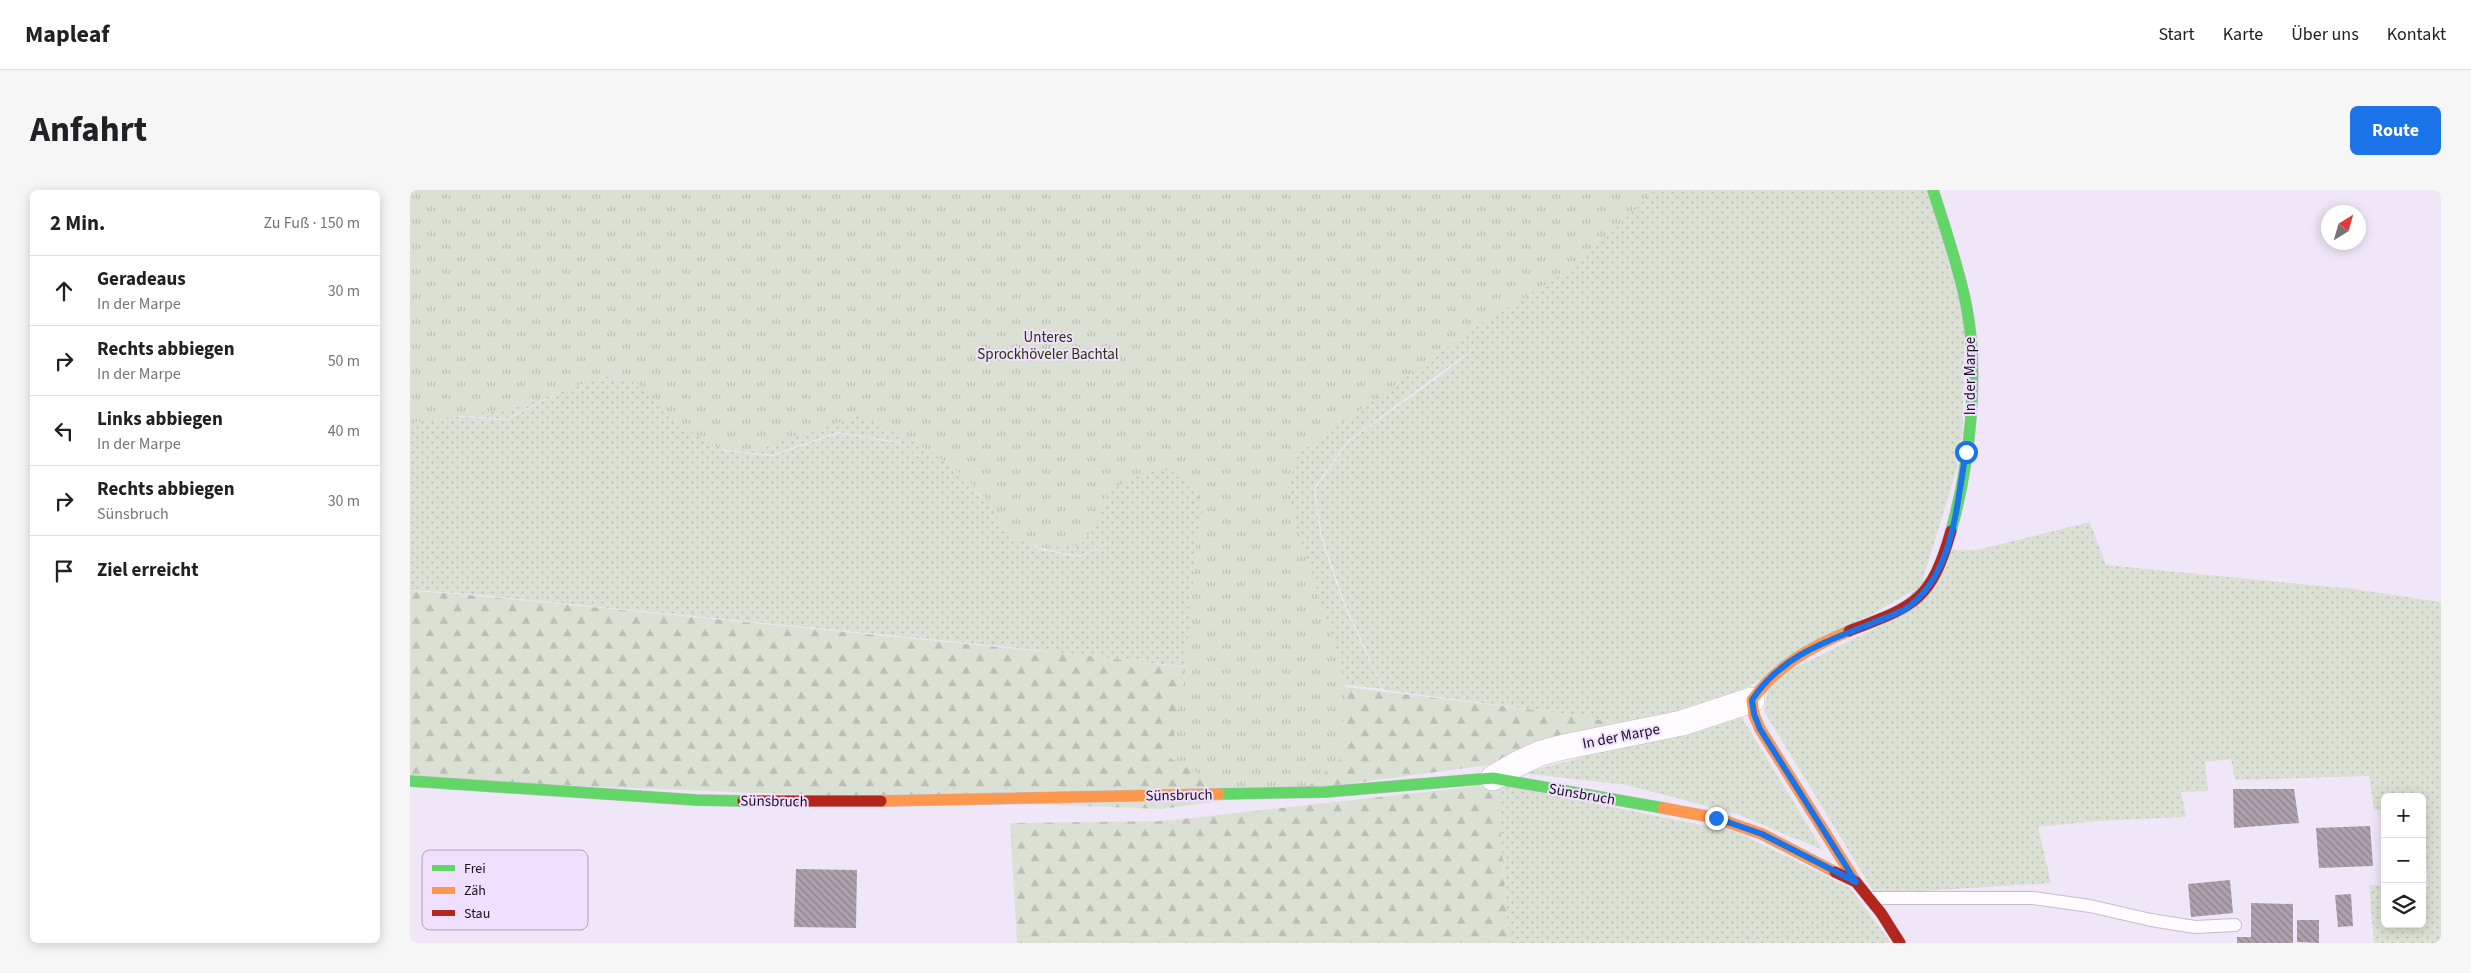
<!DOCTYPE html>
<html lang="de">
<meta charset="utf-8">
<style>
body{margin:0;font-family:"Source Sans 3",sans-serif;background:#f6f6f6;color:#202124}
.controls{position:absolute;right:15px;bottom:15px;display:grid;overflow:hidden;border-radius:8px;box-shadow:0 2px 12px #0003}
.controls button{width:45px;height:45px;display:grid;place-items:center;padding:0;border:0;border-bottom:1px solid #e0e0e0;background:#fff;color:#202124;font:25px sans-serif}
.compass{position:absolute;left:1911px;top:15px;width:45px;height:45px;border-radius:50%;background:#fff;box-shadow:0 2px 12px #0003;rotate:37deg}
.stop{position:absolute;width:15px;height:15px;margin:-11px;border:4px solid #1a73e8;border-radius:50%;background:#fff}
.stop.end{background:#1a73e8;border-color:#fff;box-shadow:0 1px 5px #0008}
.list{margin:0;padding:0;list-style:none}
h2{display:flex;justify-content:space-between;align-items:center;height:65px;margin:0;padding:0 20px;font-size:21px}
h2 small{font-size:16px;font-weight:400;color:#757577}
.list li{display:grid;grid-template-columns:32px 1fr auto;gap:15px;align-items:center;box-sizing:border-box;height:70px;padding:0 20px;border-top:1px solid #e0e0e0}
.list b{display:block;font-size:19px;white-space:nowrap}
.list p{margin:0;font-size:16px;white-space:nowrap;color:#757577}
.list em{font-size:16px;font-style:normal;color:#757577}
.icon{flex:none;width:28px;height:28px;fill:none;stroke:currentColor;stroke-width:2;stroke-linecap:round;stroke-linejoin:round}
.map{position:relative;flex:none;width:2031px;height:753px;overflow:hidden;border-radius:8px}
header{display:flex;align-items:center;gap:30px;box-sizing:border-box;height:70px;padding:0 25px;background:#fff;border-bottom:1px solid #e0e0e0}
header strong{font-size:24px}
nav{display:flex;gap:28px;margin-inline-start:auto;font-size:18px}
.intro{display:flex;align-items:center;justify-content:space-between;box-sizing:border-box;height:120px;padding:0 30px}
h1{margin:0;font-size:35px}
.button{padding:12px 22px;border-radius:8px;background:#1a73e8;color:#fff;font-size:18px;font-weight:700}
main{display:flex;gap:30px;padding:0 30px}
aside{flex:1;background:#fff;border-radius:8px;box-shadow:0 2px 12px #0003}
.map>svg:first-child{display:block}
.grass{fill:url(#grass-dots);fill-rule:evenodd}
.forest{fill:url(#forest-firs)}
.park{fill:url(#park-tufts)}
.building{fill:url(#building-back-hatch)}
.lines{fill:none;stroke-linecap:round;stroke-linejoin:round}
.lane-casing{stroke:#c4bdca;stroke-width:14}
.street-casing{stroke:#c4bdca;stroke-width:26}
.fast-casing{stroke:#c4bdca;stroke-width:12}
.slow-casing{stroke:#c4bdca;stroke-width:12}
.jam-casing{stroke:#c4bdca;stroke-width:12}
.path{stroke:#d6d2d8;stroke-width:3;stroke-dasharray:1 4;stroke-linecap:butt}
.lane{stroke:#fdfbfe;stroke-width:12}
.street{stroke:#fdfbfe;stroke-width:25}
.fast{stroke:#63d668;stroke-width:11}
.slow{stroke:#ff974d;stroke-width:11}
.jam{stroke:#b3261e;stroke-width:11}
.route{stroke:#1a73e8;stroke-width:6}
.labels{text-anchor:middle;stroke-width:4;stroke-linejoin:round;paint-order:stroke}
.park-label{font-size:15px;fill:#273708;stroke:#f0dffe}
.street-label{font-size:15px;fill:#18121d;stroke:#f0dffe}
.key{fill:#f0dffe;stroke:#afa2ba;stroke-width:1}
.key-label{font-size:14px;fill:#18121d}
</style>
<header>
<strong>Mapleaf</strong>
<nav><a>Start</a><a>Karte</a><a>Über uns</a><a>Kontakt</a></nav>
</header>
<div class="intro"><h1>Anfahrt</h1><a class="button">Route</a></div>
<main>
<aside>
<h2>2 Min.<small>Zu Fuß · 150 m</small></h2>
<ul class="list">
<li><svg class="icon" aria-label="ahead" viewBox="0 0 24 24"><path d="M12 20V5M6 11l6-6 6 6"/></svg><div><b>Geradeaus</b><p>In der Marpe</p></div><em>30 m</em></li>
<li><svg class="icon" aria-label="right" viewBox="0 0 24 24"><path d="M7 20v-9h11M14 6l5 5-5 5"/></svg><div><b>Rechts abbiegen</b><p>In der Marpe</p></div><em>50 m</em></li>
<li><svg class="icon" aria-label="left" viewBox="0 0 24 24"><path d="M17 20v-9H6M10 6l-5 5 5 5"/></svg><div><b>Links abbiegen</b><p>In der Marpe</p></div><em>40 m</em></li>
<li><svg class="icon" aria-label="right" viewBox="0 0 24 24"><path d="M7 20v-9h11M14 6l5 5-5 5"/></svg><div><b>Rechts abbiegen</b><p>Sünsbruch</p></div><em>30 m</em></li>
<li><svg class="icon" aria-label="arrive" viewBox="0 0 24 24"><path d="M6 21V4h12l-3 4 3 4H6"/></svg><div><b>Ziel erreicht</b></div></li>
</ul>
</aside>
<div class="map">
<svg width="2031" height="753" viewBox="0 0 2031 753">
<defs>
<pattern id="grass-dots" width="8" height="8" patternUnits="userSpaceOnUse" patternTransform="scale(1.25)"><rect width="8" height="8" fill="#dbe0d4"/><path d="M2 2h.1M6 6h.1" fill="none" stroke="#bbbfb6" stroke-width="1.8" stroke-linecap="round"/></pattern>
<pattern id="forest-firs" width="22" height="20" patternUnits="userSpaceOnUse" patternTransform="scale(1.25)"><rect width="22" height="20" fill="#dbe0d4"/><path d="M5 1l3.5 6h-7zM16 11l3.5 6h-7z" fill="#bbbfb6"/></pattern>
<pattern id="park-tufts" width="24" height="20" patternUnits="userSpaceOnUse" patternTransform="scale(1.25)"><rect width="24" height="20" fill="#dbe0d4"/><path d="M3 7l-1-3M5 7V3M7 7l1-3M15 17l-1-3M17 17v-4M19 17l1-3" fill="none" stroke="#bbbfb6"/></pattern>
<pattern id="building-back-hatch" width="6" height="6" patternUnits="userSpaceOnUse" patternTransform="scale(1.25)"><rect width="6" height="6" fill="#aea1ac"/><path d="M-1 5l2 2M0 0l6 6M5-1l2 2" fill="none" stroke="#8d828b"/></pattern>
</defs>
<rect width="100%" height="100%" fill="#efe6f7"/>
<!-- grass -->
<g class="grass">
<path d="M0,0H1518L1555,130L1552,261L1511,396L1336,498L1289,516L1212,534L1164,525L974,500L935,414L912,347L905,299L939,251L1030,186L1067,156L938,251L904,298L911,348L934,415L973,499L598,457L48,403L0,400V233L27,225L96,230L178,188L96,229L27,224ZM179,187L238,190L270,225L316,260L362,265L428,242L488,252L516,271L488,253L429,243L362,266L316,261L270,227L237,191ZM552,294L581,311L629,358L669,366L706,350L669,367L628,359L580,312Z"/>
<path d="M1680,332L1696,375L1943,399L2031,412V753H1964L1959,695L1975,696V734H2012V698L2018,697L2012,607H1975V620H1964L1959,586L1825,590L1821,569L1795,572L1798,601L1771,602L1776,627L1686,631L1628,637L1641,693L1465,704L1354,521L1358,500L1372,484L1472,435L1541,360H1567Z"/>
<path d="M1331,526L1413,660L1327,624L1217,595L1111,583L1163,570L1214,552Z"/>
<path d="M1087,594L1327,642L1440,698L1481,753H1099Z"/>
</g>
<!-- forest -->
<g class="forest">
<path d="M0,401L49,404L689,467L1166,525L1213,535L1101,572L751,619L0,589Z"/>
<path d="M1087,594L1099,753H607L600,633L755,631Z"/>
</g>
<!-- park -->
<path class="park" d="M0,0H1245L1167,75L1065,138L889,263L878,297L887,338L936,492L930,570L887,606L826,604L760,568L775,480L787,348L793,320L784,295L767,279L726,284L696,305L688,333L670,355L635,358L596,346C591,336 587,324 580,315C550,272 497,248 451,225L340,262L298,255L255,221L227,193L193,186L109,217L0,233Z"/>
<!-- building -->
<g class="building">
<path d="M1823,599H1884L1889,633L1824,638Z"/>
<path d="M1960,636L1963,676L1909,678L1906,638Z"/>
<path d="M386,679L447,680L446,738L384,737Z"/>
<path d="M1820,690L1823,723L1781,727L1778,694Z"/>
<path d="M1941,704L1943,736L1928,737L1925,705Z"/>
<path d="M1841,713L1883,714V753H1827V747H1841Z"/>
<path d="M1887,730H1909V753L1887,752Z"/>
</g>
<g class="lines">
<defs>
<path id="lane" d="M1460,708H1623L1680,716L1741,730L1785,737L1825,735"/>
<path id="street" d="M1083,588L1107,574L1131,563L1154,557L1272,533L1342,510"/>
<g id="fast">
<path d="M1523,0C1535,38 1548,75 1556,114C1570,183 1560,273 1541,341"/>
<path d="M0,591L286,610L333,611"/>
<path d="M809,604L915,602L1083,588L1253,618"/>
</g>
<g id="slow">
<path d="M1439,441C1400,457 1367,476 1342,510L1344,525L1350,539L1446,692"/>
<path d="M471,611L809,604"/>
<path d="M1253,618L1306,628L1352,644L1425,682"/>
</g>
<g id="jam">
<path d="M1439,441C1504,416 1521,412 1541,341"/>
<path d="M333,611H471"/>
<path d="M1425,682L1446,692L1471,723L1490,753"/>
</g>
</defs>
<!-- lane casing -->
<use href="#lane" class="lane-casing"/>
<!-- street casing -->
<use href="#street" class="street-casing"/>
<!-- fast casing -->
<use href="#fast" class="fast-casing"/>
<!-- slow casing -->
<use href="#slow" class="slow-casing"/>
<!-- jam casing -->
<use href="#jam" class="jam-casing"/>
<!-- path -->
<path class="path" d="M1329,753L1439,729"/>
<!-- lane -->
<use href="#lane" class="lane"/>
<!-- street -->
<use href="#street" class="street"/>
<!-- fast -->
<use href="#fast" class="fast"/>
<!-- slow -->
<use href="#slow" class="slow"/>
<!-- jam -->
<use href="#jam" class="jam"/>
</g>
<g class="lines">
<!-- route -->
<path class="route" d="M1306,628L1352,644L1446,692L1350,539L1344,524L1342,510C1377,456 1440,445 1494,420C1544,387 1546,316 1556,262"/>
</g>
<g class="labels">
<!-- park labels -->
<g class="park-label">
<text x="638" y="152">Unteres<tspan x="638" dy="17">Sprockhöveler Bachtal</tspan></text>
</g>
<!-- street labels -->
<g class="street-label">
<text transform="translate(1560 186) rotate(-90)" y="5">In der Marpe</text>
<text transform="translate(1211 546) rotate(-11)" y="5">In der Marpe</text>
<text transform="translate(1172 604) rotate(10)" y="5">Sünsbruch</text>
<text transform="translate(769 605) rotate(-1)" y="5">Sünsbruch</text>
<text transform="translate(364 611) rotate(1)" y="5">Sünsbruch</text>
</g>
</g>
<!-- legend -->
<rect x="12" y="660" width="166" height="80" rx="8" class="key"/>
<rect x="22" y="675" width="23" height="6" fill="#63d668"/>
<rect x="22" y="697" width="23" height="7" fill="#ff974d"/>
<rect x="22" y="720" width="23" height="6" fill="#b3261e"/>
<g class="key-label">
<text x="54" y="683">Frei</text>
<text x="54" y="705">Zäh</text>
<text x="54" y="728">Stau</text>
</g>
</svg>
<div class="controls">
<button>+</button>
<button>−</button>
<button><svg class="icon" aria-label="layers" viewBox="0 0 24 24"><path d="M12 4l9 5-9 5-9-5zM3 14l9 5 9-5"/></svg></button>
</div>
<svg class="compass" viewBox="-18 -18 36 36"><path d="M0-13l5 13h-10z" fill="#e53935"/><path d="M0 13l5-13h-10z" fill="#757577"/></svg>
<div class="stop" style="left:1556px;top:262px"></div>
<div class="stop end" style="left:1306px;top:628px"></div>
</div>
</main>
